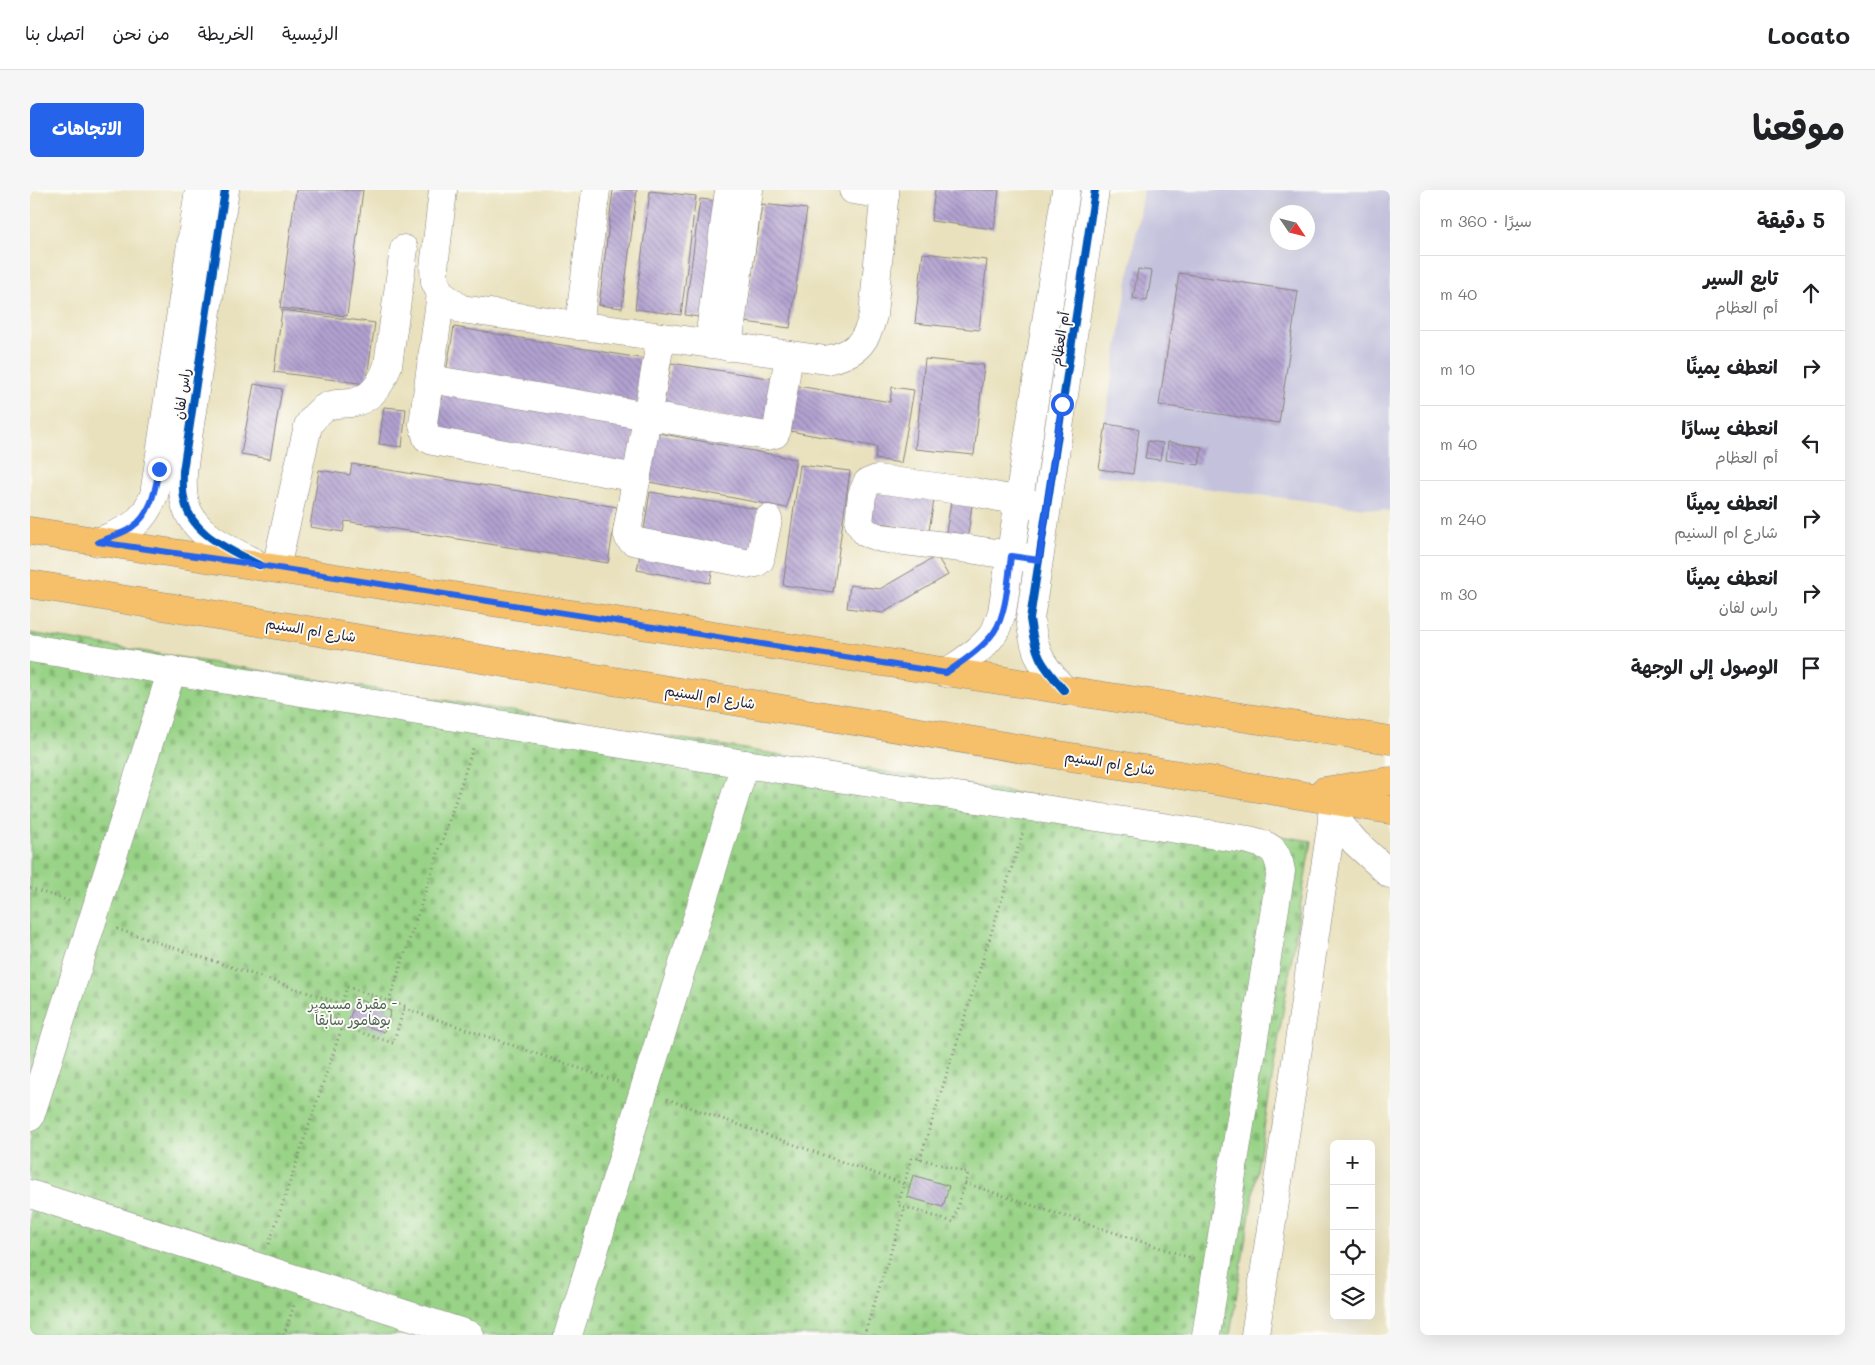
<!DOCTYPE html>
<html lang="ar">
<meta charset="utf-8">
<style>
body{margin:0;font-family:Mali,"Playpen Sans Arabic",sans-serif;background:#f6f6f6;color:#202124;direction:rtl}
.controls{position:absolute;right:15px;bottom:15px;display:grid;overflow:hidden;border-radius:8px;box-shadow:0 5px 20px #0002}
.controls button{width:45px;height:45px;display:grid;place-items:center;padding:0;border:0;border-bottom:1px solid #e0e0e0;background:#fff;color:#202124;font:25px sans-serif}
.compass{position:absolute;left:1240px;top:15px;width:45px;height:45px;border-radius:50%;background:#fff;box-shadow:0 5px 20px #0002;rotate:125deg}
.stop{position:absolute;width:15px;height:15px;margin:-11px;border:4px solid #2563eb;border-radius:50%;background:#fff}
.stop.end{background:#2563eb;border-color:#fff;box-shadow:0 1px 5px #0008}
.list{margin:0;padding:0;list-style:none}
h2{display:flex;justify-content:space-between;align-items:center;height:65px;margin:0;padding:0 20px;font-size:21px}
h2 small{font-size:16px;font-weight:400;color:#757577}
.list li{display:grid;grid-template-columns:32px 1fr auto;gap:15px;align-items:center;box-sizing:border-box;height:75px;padding:0 20px;border-top:1px solid #e0e0e0}
.list b{display:block;font-size:19px;white-space:nowrap}
.list p{margin:0;font-size:16px;white-space:nowrap;color:#757577}
.list em{font-size:16px;font-style:normal;color:#757577}
.icon{flex:none;width:28px;height:28px;fill:none;stroke:currentColor;stroke-width:2;stroke-linecap:round;stroke-linejoin:round}
.map{position:relative;flex:none;width:1360px;height:1145px;overflow:hidden;direction:ltr;border-radius:8px}
header{display:flex;align-items:center;gap:30px;box-sizing:border-box;height:70px;padding:0 25px;background:#fff;border-bottom:1px solid #e0e0e0}
header strong{font-size:24px}
nav{display:flex;gap:28px;margin-inline-start:auto;font-size:18px}
.intro{display:flex;align-items:center;justify-content:space-between;box-sizing:border-box;height:120px;padding:0 30px}
h1{margin:0;font-size:35px}
.button{padding:12px 22px;border-radius:8px;background:#2563eb;color:#fff;font-size:18px;font-weight:700}
main{display:flex;gap:30px;padding:0 30px}
aside{flex:1;background:#fff;border-radius:8px;box-shadow:0 5px 20px #0002}
.map>svg:first-child{display:block}
.industrial{fill:#c3c1db;fill-rule:evenodd}
.cemetery{fill:url(#cemetery-stones);stroke:#5e7a61}
.building{fill:url(#building-back-hatch)}
.lines{fill:none;stroke-linecap:round;stroke-linejoin:round}
.minor-casing{stroke:#86827c;stroke-width:29}
.major-casing{stroke:#86827c;stroke-width:29}
.path{stroke:#86827c;stroke-width:3;stroke-dasharray:1 4;stroke-linecap:butt}
.minor{stroke:#fff;stroke-width:28}
.major{stroke:#f6c06b;stroke-width:28}
.cycleway-casing{stroke:#fdfcf7;stroke-width:11}
.cycleway{stroke:#0057b8;stroke-width:8}
.route{stroke:#2563eb;stroke-width:6}
.labels{text-anchor:middle;stroke-width:4;stroke-linejoin:round;paint-order:stroke}
.street-label{font-size:14px;fill:#22223b;stroke:#fdfcf7}
.park-label{font-size:14px;fill:#4c6056;stroke:#fdfcf7}
</style>
<header>
<strong>Locato</strong>
<nav><a>الرئيسية</a><a>الخريطة</a><a>من نحن</a><a>اتصل بنا</a></nav>
</header>
<div class="intro"><h1>موقعنا</h1><a class="button">الاتجاهات</a></div>
<main>
<aside>
<h2>5 دقيقة<small>سيرًا · 360 m</small></h2>
<ul class="list">
<li><svg class="icon" aria-label="ahead" viewBox="0 0 24 24"><path d="M12 20V5M6 11l6-6 6 6"/></svg><div><b>تابع السير</b><p>أم العظام</p></div><em>40 m</em></li>
<li><svg class="icon" aria-label="right" viewBox="0 0 24 24"><path d="M7 20v-9h11M14 6l5 5-5 5"/></svg><div><b>انعطف يمينًا</b></div><em>10 m</em></li>
<li><svg class="icon" aria-label="left" viewBox="0 0 24 24"><path d="M17 20v-9H6M10 6l-5 5 5 5"/></svg><div><b>انعطف يسارًا</b><p>أم العظام</p></div><em>40 m</em></li>
<li><svg class="icon" aria-label="right" viewBox="0 0 24 24"><path d="M7 20v-9h11M14 6l5 5-5 5"/></svg><div><b>انعطف يمينًا</b><p>شارع ام السنيم</p></div><em>240 m</em></li>
<li><svg class="icon" aria-label="right" viewBox="0 0 24 24"><path d="M7 20v-9h11M14 6l5 5-5 5"/></svg><div><b>انعطف يمينًا</b><p>راس لفان</p></div><em>30 m</em></li>
<li><svg class="icon" aria-label="arrive" viewBox="0 0 24 24"><path d="M6 21V4h12l-3 4 3 4H6"/></svg><div><b>الوصول إلى الوجهة</b></div></li>
</ul>
</aside>
<div class="map">
<svg width="1360" height="1145" viewBox="0 0 1360 1145">
<defs>
<pattern id="cemetery-stones" width="16" height="16" patternUnits="userSpaceOnUse" patternTransform="scale(1.25)"><rect width="16" height="16" fill="#99d387"/><path d="M2 7V4a2 2 0 0 1 4 0v3zM10 15v-3a2 2 0 0 1 4 0v3z" fill="#84b575"/></pattern>
<pattern id="building-back-hatch" width="6" height="6" patternUnits="userSpaceOnUse" patternTransform="scale(1.25)"><rect width="6" height="6" fill="#b2a1d0"/><path d="M-1 5l2 2M0 0l6 6M5-1l2 2" fill="none" stroke="#9083aa"/></pattern>
</defs>
<rect width="100%" height="100%" fill="#fdfcf7"/>
<filter id="ink" filterUnits="userSpaceOnUse"><feTurbulence type="fractalNoise" baseFrequency=".02" numOctaves="2"/><feDisplacementMap in="SourceGraphic" scale="10" xChannelSelector="R" yChannelSelector="G"/><feConvolveMatrix kernelMatrix="1 2 1 2 8 2 1 2 1" color-interpolation-filters="sRGB"/></filter>
<filter id="wash" filterUnits="userSpaceOnUse"><feTurbulence type="fractalNoise" baseFrequency=".0096" numOctaves="4" result="noise"/><feDisplacementMap in="SourceGraphic" scale="20" xChannelSelector="R" yChannelSelector="G"/><feGaussianBlur stdDeviation="1.12" result="paint"/><feColorMatrix in="noise" values="0 0 0 0 0 0 0 0 0 0 0 0 0 0 0 0 0 1.4 0 .05"/><feComposite in="paint" operator="in"/></filter>
<g filter="url(#wash)">
<rect width="100%" height="100%" fill="#e9e1bd"/>
<!-- industrial -->
<path class="industrial" d="M1113,0H1360V321L1066,285ZM1248,22H1278V52H1248Z"/>
<!-- cemetery -->
<path class="cemetery" d="M0,443L1281,651L1200,1145H0Z"/>
<g id="blocks">
<!-- building -->
<g class="building">
<path d="M266,0H333L317,126L250,118Z"/>
<path d="M583,0H607L592,118L569,115Z"/>
<path d="M905,0H969L964,39L901,31Z"/>
<path d="M620,1L666,6L651,125L605,119Z"/>
<path d="M670,9L690,11L675,128L655,125Z"/>
<path d="M732,14L777,19L760,138L715,132Z"/>
<path d="M893,63L957,70L949,140L885,133Z"/>
<path d="M1108,79L1122,81L1117,111L1103,108Z"/>
<path d="M1149,83L1268,101L1249,233L1129,215Z"/>
<path d="M252,120L345,133L336,194L244,182Z"/>
<path d="M424,137L616,169L608,214L416,182Z"/>
<path d="M895,169L954,175L944,265L885,259Z"/>
<path d="M641,173L745,189L738,234L633,218Z"/>
<path d="M224,194L252,199L240,269L211,264Z"/>
<path d="M768,196L860,212L862,197L884,200L871,273L845,269L847,257L760,241Z"/>
<path d="M413,201L606,233L599,278L405,245Z"/>
<path d="M354,217L376,219L372,257L349,254Z"/>
<path d="M1076,234L1109,239L1103,284L1069,279Z"/>
<path d="M628,243L766,269L757,318L619,292Z"/>
<path d="M1118,251L1133,253L1130,270L1115,268Z"/>
<path d="M1138,252L1172,257L1169,275L1136,270Z"/>
<path d="M322,274L587,317L578,373L315,331L313,342L280,337L289,280L320,285Z"/>
<path d="M770,275L820,281L803,402L753,395Z"/>
<path d="M845,300L904,310L899,341L839,331Z"/>
<path d="M620,302L728,319L721,363L613,346Z"/>
<path d="M921,312L942,315L938,345L916,342Z"/>
<path d="M611,360L684,372L680,393L607,380Z"/>
<path d="M907,366L918,385L853,423L817,418L820,395L850,399Z"/>
<path d="M326,809L361,821L354,842L319,830Z"/>
<path d="M883,985L919,996L913,1017L877,1007Z"/>
</g>
</g>
</g>
<g filter="url(#ink)">
<use href="#blocks" fill-opacity="0" stroke="#86827c" stroke-width="1"/>
<g class="lines">
<defs>
<g id="minor">
<path d="M195,0L153,281C153,290 152,299 154,308C159,344 201,360 229,375"/>
<path d="M413,0L404,78L405,92L411,104L431,119L796,170C825,164 836,154 843,125L855,0"/>
<path d="M823,0L855,5"/>
<path d="M411,104L393,234L397,248L403,251L607,288"/>
<path d="M681,135L699,0"/>
<path d="M549,136L566,0"/>
<path d="M631,147L597,342L599,348L603,351L720,374L726,373L730,370L738,329"/>
<path d="M698,157L719,0"/>
<path d="M400,189L737,246L745,244L747,240L759,165"/>
<path d="M68,352C98,339 111,337 124,305L169,0"/>
<path d="M999,368L939,359L851,348L836,343L829,333L832,305L837,293L847,289L944,302L1008,315"/>
<path d="M246,378L278,236C282,229 287,223 294,218C302,213 311,214 321,213C341,210 352,193 358,175L374,59"/>
<path d="M0,458L715,574L1219,650C1241,656 1247,658 1251,681L1176,1145"/>
<path d="M916,483C933,471 954,459 965,441C968,435 970,428 972,422L1036,0"/>
<path d="M1034,500C1010,473 1005,465 1000,429L1065,0"/>
<path d="M1302,625L1325,652L1360,684"/>
<path d="M0,927L142,480"/>
<path d="M0,1004L440,1145"/>
<path d="M538,1145L715,574"/>
<path d="M1225,1145L1305,611"/>
</g>
<g id="major">
<path d="M0,341L1360,550"/>
<path d="M0,394L1360,620"/>
<path d="M1294,601L1360,591"/>
</g>
</defs>
<!-- minor casing -->
<use href="#minor" class="minor-casing"/>
<!-- major casing -->
<use href="#major" class="major-casing"/>
<!-- path -->
<g class="path">
<path d="M0,698L42,712"/>
<path d="M87,739L312,814"/>
<path d="M317,797L375,816L363,853L305,834Z"/>
<path d="M359,811L444,555"/>
<path d="M374,818L589,892"/>
<path d="M637,909L874,994"/>
<path d="M882,966L938,983L923,1032L868,1015Z"/>
<path d="M890,969L993,642"/>
<path d="M935,993L1164,1069"/>
<path d="M239,1054L312,837"/>
<path d="M254,1145L264,1115"/>
<path d="M834,1145L875,1018"/>
</g>
<!-- minor -->
<use href="#minor" class="minor"/>
<!-- major -->
<use href="#major" class="major"/>
<defs>
<g id="cycleway">
<path d="M195,0L153,281C153,290 152,299 154,308C159,344 201,360 229,375"/>
<path d="M1034,500C1010,473 1005,465 1000,429L1065,0"/>
</g>
</defs>
<!-- cycleway casing -->
<use href="#cycleway" class="cycleway-casing"/>
<!-- cycleway -->
<use href="#cycleway" class="cycleway"/>
</g>
</g>
<g class="lines" filter="url(#ink)">
<!-- route -->
<path class="route" d="M129,279C125,301 121,325 101,338C92,344 78,348 68,352L229,375L916,483C933,471 952,459 964,442C977,423 978,388 981,366L1009,370L1032,214"/>
</g>
<g class="labels">
<!-- street labels -->
<g class="street-label">
<text transform="translate(1030 149) rotate(-81)" y="5">أم العظام</text>
<text transform="translate(152 204) rotate(-82)" y="5">راس لفان</text>
<text transform="translate(281 440) rotate(9)" y="5">شارع ام السنيم</text>
<text transform="translate(680 507) rotate(9)" y="5">شارع ام السنيم</text>
<text transform="translate(1080 573) rotate(9)" y="5">شارع ام السنيم</text>
</g>
<!-- park labels -->
<g class="park-label">
<text x="323" y="819">مقبرة مسيمير -<tspan x="323" dy="16">بوهامور سابقاً</tspan></text>
</g>
</g>
</svg>
<div class="controls">
<button>+</button>
<button>−</button>
<button><svg class="icon" aria-label="locate" viewBox="0 0 24 24"><circle cx="12" cy="12" r="6"/><path d="M12 2v4M12 18v4M2 12h4M18 12h4"/></svg></button>
<button><svg class="icon" aria-label="layers" viewBox="0 0 24 24"><path d="M12 4l9 5-9 5-9-5zM3 14l9 5 9-5"/></svg></button>
</div>
<svg class="compass" viewBox="-18 -18 36 36"><path d="M0-13l5 13h-10z" fill="#e53935"/><path d="M0 13l5-13h-10z" fill="#757577"/></svg>
<div class="stop" style="left:1032px;top:214px"></div>
<div class="stop end" style="left:129px;top:279px"></div>
</div>
</main>
